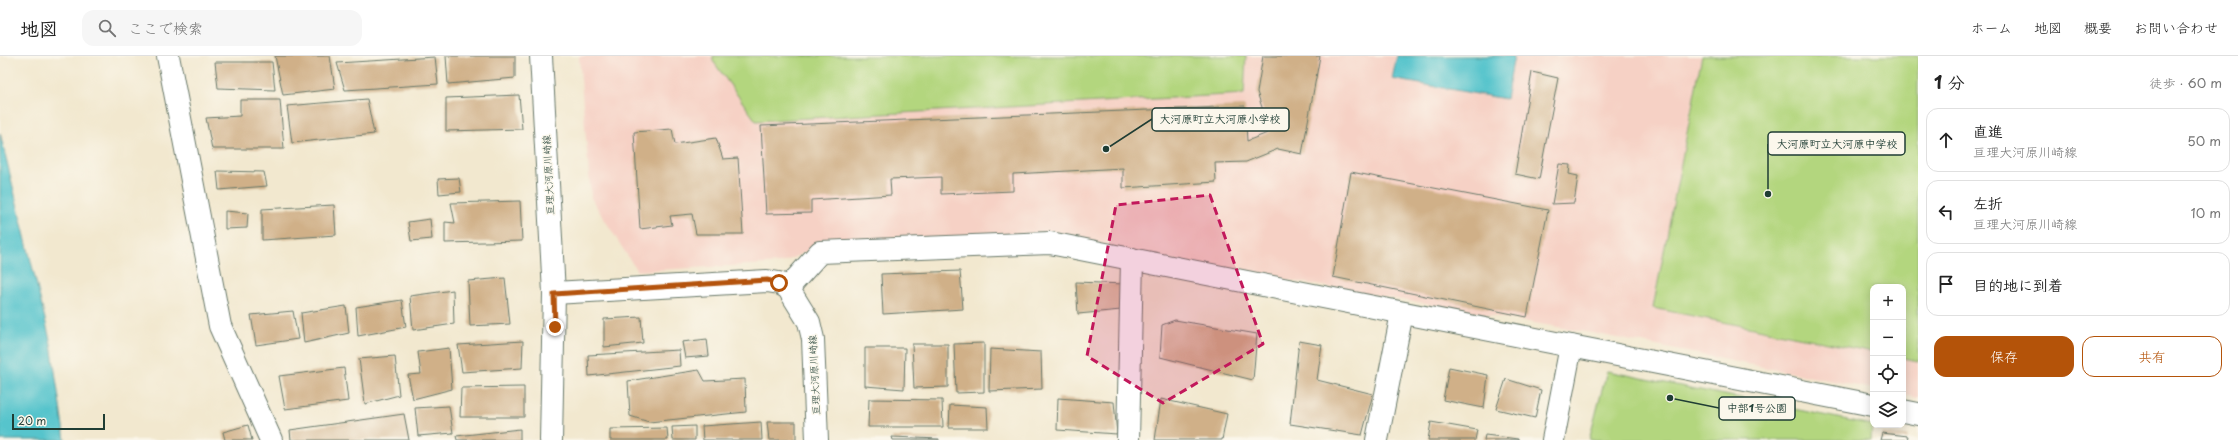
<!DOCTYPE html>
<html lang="ja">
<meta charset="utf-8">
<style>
body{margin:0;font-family:"Playpen Sans","Klee One",sans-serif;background:#f6f6f6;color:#222}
.controls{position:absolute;right:12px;bottom:12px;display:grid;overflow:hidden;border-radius:8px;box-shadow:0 2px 10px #0003}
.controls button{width:36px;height:36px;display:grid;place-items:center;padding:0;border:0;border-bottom:1px solid #e0e0e0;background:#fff;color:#222;font:20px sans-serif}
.scale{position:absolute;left:12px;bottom:10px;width:93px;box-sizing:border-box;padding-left:4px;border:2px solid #1f3d34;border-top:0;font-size:11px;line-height:14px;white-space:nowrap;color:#1f3d34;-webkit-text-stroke:3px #fbf7ec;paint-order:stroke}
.stop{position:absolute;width:12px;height:12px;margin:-9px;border:3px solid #b45309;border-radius:50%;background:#fff}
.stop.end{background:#b45309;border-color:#fff;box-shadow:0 1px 4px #0008}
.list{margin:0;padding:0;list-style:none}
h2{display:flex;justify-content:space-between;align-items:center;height:52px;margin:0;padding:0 16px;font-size:17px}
h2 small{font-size:13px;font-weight:400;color:#767676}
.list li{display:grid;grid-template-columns:26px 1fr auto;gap:12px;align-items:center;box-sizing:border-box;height:64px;margin:0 8px 8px;padding:0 8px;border:1px solid #e0e0e0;border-radius:12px}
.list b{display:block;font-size:15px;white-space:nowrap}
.list p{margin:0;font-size:13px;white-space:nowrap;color:#767676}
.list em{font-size:13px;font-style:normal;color:#767676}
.actions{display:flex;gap:8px;padding:12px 16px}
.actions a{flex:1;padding:9px 0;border:1px solid #b45309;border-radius:12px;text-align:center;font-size:14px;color:#b45309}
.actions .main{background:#b45309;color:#fff}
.icon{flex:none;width:22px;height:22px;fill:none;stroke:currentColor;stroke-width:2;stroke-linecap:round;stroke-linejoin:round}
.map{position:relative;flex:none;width:1918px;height:384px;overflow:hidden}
header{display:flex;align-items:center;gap:24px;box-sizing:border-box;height:56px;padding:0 20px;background:#fff;border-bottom:1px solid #e0e0e0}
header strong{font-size:19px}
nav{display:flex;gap:22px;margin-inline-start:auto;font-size:14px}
.search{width:280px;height:36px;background:#f6f6f6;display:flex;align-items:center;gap:10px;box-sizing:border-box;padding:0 14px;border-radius:12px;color:#767676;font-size:15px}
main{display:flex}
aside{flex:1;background:#fff}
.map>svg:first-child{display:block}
.built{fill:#f6d1c5}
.green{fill:#b3d67e;stroke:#698a59}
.water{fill:#56c4cc;stroke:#3a8080}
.building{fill:#d0b088}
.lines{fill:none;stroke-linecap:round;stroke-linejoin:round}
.minor-casing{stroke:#69796a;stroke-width:24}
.major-casing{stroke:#69796a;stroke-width:24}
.minor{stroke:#fff;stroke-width:22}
.major{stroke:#fff;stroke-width:22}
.route{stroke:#b45309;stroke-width:5}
.marked{fill:#c2185b;fill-opacity:0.2;stroke:#c2185b;stroke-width:3;stroke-dasharray:8 5;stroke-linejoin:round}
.labels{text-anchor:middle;stroke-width:3;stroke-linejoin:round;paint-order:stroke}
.street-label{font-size:10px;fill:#1f3d34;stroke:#fbf7ec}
.leader{fill:none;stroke:#1f3d34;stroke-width:1.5}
.callout-dot{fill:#1f3d34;stroke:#fbf7ec;stroke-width:1.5}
.callout{fill:#fbf7ec;stroke:#1f3d34;stroke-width:1.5}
.callout-label{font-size:11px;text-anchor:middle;font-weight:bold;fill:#1f3d34}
</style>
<header>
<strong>地図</strong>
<div class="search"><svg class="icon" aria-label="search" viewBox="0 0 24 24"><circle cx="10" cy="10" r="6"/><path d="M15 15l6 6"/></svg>ここで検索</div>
<nav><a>ホーム</a><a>地図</a><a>概要</a><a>お問い合わせ</a></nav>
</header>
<main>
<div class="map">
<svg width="1918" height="384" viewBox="0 0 1918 384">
<rect width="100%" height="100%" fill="#fbf7ec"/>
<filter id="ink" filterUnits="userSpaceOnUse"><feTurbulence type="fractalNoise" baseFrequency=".025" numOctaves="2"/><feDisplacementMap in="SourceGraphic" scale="8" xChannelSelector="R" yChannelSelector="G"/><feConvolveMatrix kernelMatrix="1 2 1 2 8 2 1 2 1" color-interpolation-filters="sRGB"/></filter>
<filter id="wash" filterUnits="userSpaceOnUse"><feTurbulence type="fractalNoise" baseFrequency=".012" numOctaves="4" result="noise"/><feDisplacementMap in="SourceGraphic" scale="16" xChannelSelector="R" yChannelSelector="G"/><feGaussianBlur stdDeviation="0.9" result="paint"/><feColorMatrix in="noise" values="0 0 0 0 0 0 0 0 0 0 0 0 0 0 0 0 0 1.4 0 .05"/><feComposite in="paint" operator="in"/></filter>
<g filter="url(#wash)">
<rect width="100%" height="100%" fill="#f2e8cf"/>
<!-- built -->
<path class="built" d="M579,0H1918V342L1903,339V231H1873V333L1592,277L1052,183L818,190L782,207L637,215L591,142Z"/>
<!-- green -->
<g class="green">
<path d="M713,0H1246L1244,38L756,65L713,5Z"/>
<path d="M1702,0H1918V305L1903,302V231H1873V296L1653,252Z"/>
<path d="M1607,315L1872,369L1871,384H1589Z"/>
</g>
<!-- water -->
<g class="water">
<path d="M1397,0H1514L1506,43L1392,23Z"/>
<path d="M0,77L51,288L65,384H0Z"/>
</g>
<g id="blocks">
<!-- building -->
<g class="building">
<path d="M275,0H330L335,33L283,39Z"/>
<path d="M446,0H515V22L448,28Z"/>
<path d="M1263,0H1320L1302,98L1278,93L1246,106L1215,107L1216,126L1123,132V112L1013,118V135L941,138V121L890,123L891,139L811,144V157L766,158L761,70L1245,50L1247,85L1270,76L1257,36Z"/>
<path d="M435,1L438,28L345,34L337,7Z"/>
<path d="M215,6H272L275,34L218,32Z"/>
<path d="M1532,16L1558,22L1539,123L1515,118Z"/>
<path d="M519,39L522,73L446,75V42Z"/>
<path d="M367,43L374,78L292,87L287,50Z"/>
<path d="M240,44H280L284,93H212L206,62L240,60Z"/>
<path d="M672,73L675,88L716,82L723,103L738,102L743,178H696L692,158L670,160L672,169L640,173L634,76Z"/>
<path d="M1559,108L1570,109L1569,118L1578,120L1574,147L1552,148Z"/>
<path d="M217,115L264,116L267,130L219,134Z"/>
<path d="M1351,116L1548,154L1527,261L1333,221Z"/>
<path d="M459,122L461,136L439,138L438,123Z"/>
<path d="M520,145L522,185L445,187V166L455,167L451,147Z"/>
<path d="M334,149L336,179L262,184V153Z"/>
<path d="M225,155L248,157L247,172L225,173Z"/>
<path d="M430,163L432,183L411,185L408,166Z"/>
<path d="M960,215L963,253L883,258L881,218Z"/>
<path d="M505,222L510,268L470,270L468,225Z"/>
<path d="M1076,226L1124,228L1121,254L1078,258Z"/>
<path d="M453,234L454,268L413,274L410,240Z"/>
<path d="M402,244L406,271L358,280L356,251Z"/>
<path d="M346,250L349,277L304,287L301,257Z"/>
<path d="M293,255L298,283L256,289L251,259Z"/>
<path d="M641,261L643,287L604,291V263Z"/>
<path d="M1175,264L1257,278L1253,324L1160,301L1162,269Z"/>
<path d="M707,283L709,300L685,302L682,286Z"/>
<path d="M523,285L522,312L462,316L458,289Z"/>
<path d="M1299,285L1322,289L1317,324L1373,338L1362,379L1290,368Z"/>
<path d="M984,287V336L956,337L954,288Z"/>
<path d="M912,288H948V331L914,332Z"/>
<path d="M449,292L452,333L413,343L408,319L421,318L418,296Z"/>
<path d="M865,292H905L904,333L865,330Z"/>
<path d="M990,293L1041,296L1042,333L989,335Z"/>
<path d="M679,294L680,310L589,320L588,299Z"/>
<path d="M395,300L399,339L365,348L359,303Z"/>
<path d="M1449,311L1488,319L1484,352L1443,344Z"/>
<path d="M344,312L348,345L285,353L279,320Z"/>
<path d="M699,314L705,325L745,323L746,356L649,366L630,360L628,325Z"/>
<path d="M1506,323L1541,334L1535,362L1496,353Z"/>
<path d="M524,331V361H460L461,332Z"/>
<path d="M1058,342L1114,346L1117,378L1057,374Z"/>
<path d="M869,343L942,344L943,371H868Z"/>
<path d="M1161,343L1227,358L1222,384H1155Z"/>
<path d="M950,349L987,351L988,372H949Z"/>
<path d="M449,350L453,377L418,380L415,352Z"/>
<path d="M404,358L409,384H291L290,374Z"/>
<path d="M761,366L762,384H703L702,370Z"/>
<path d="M767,366H796V384H769Z"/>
<path d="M1431,366L1477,374L1475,384H1428Z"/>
<path d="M248,369L252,384H225L223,376Z"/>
<path d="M695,370V384H673L672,371Z"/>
<path d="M667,372L668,384H610V373Z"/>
<path d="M520,373V384H457L456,380Z"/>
<path d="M1882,377L1908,380L1907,384H1880Z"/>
<path d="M1485,379L1518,383V384H1484Z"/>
<path d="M892,381L939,383V384H893Z"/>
</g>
</g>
</g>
<g filter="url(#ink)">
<use href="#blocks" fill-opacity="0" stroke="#69796a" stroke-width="1"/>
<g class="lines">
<defs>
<g id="minor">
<path d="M168,0L220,270L271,384"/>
<path d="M788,232L820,196L1050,187L1571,290L1553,384"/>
<path d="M554,237L767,225L779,227L788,232L809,266L813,283L817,384"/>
<path d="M1571,290L1873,349"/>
<path d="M1903,355L1918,358"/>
<path d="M1128,384L1132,203"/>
<path d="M1377,384L1402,257"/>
</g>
<path id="major" d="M541,0L554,237L551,384"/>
</defs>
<!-- minor casing -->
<use href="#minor" class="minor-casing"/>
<!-- major casing -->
<use href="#major" class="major-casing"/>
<!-- minor -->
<use href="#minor" class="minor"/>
<!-- major -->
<use href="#major" class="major"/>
</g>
</g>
<g class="lines" filter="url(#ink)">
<!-- route -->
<path class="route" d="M555,271L554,238L767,224L779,227"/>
</g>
<!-- marked area -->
<path class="marked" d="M1210,139L1263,288L1163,347L1087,300L1116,149Z"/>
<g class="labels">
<!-- street labels -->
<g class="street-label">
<text transform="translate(548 119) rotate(-93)" y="4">亘理大河原川崎線</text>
<text transform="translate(814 319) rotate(-93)" y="4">亘理大河原川崎線</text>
</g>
</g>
<!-- callouts -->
<path class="leader" d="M1106 93L1152 63M1768 138L1768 88M1670 342L1719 352"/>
<g class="callout-dot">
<circle cx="1106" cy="93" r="4"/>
<circle cx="1768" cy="138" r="4"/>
<circle cx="1670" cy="342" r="4"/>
</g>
<g class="callout">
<rect x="1152" y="52" width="137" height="23" rx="4"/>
<rect x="1768" y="76" width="137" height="23" rx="4"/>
<rect x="1719" y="341" width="76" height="23" rx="4"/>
</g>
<g class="callout-label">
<text x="1220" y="67">大河原町立大河原小学校</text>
<text x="1837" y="92">大河原町立大河原中学校</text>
<text x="1757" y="356">中部1号公園</text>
</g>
</svg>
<div class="controls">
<button>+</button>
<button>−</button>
<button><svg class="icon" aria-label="locate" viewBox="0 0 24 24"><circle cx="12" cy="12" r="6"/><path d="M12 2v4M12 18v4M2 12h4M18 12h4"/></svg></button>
<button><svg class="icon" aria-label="layers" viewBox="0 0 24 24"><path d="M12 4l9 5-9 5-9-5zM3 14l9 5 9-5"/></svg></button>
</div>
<div class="scale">20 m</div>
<div class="stop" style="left:779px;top:227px"></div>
<div class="stop end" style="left:555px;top:271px"></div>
</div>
<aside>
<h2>1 分<small>徒歩 · 60 m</small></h2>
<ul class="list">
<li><svg class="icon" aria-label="ahead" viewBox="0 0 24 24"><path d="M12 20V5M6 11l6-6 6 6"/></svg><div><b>直進</b><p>亘理大河原川崎線</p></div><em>50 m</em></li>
<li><svg class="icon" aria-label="left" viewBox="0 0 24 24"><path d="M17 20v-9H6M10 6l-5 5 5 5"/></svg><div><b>左折</b><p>亘理大河原川崎線</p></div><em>10 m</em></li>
<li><svg class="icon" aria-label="arrive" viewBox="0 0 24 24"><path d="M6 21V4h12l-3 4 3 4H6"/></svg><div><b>目的地に到着</b></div></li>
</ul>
<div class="actions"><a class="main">保存</a><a>共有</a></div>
</aside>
</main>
